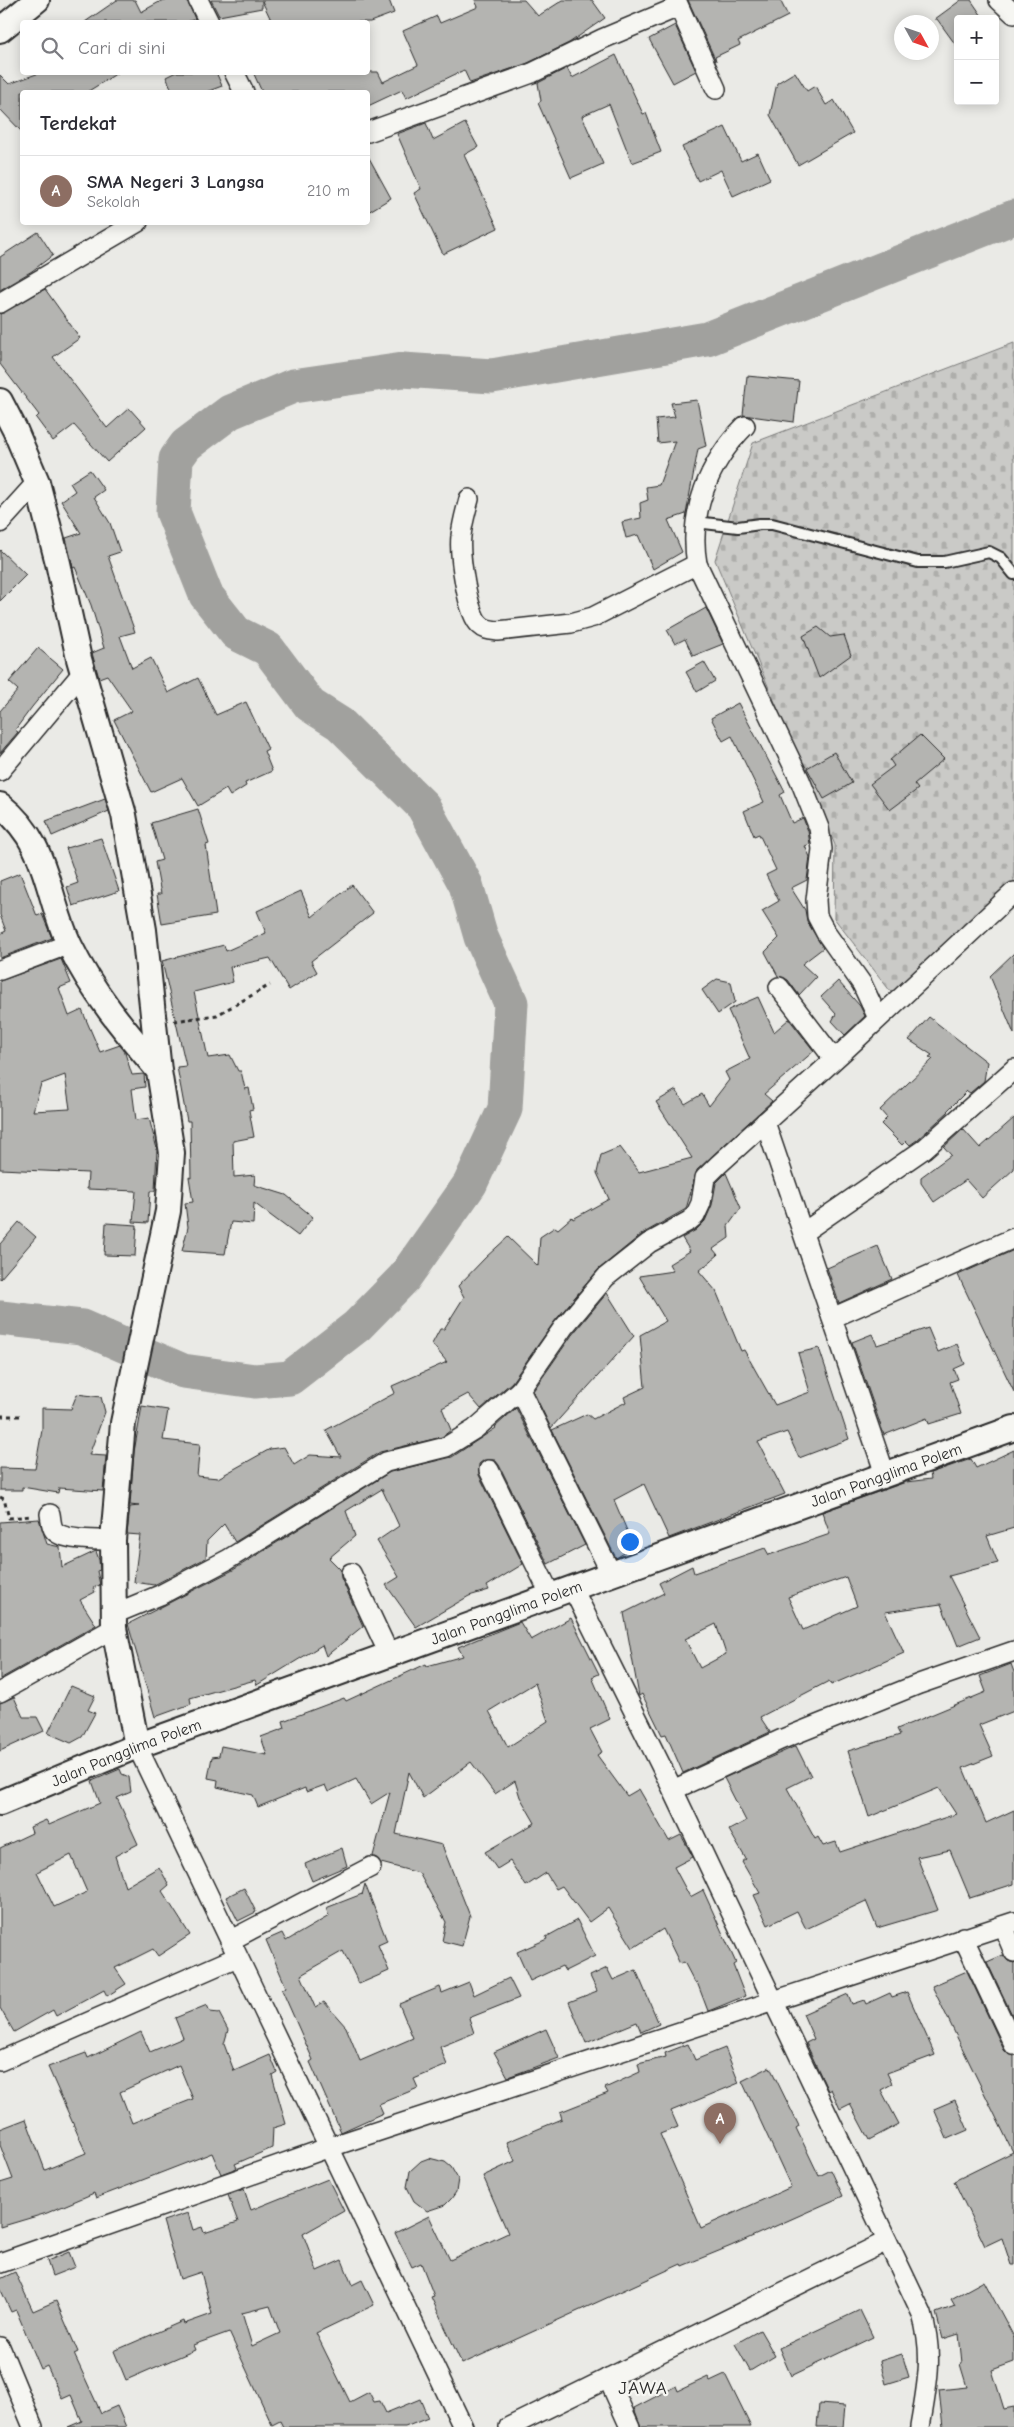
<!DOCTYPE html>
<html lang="id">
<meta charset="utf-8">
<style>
body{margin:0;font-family:"Comic Neue",sans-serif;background:#f7f7f7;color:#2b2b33}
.controls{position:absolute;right:15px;top:15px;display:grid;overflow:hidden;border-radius:5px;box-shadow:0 2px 12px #0003}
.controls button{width:45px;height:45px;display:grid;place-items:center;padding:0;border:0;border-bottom:1px solid #e1e1e2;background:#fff;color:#2b2b33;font:25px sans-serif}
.compass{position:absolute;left:894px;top:15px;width:45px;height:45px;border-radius:50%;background:#fff;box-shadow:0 2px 12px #0003;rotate:130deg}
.you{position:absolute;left:629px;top:1541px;width:18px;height:18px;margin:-12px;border:4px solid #fff;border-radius:50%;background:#1a73e8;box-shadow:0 0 0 8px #1a73e833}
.badge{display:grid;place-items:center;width:32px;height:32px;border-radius:50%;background:#7c3aed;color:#fff;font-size:16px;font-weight:700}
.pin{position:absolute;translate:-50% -41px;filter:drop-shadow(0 1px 2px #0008)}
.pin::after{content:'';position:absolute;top:26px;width:18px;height:15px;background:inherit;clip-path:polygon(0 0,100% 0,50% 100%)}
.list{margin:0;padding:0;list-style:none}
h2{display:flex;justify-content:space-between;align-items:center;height:65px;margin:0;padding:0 20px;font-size:21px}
h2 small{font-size:16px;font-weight:400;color:#7c7c81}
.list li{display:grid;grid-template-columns:32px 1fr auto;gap:15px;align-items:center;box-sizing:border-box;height:70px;padding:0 20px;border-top:1px solid #e1e1e2}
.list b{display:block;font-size:19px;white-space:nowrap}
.list p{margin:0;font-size:16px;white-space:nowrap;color:#7c7c81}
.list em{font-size:16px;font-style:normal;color:#7c7c81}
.icon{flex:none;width:28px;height:28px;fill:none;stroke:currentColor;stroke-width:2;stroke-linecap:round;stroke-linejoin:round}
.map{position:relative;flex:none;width:1014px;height:2427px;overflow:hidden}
.search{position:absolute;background:#fff;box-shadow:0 2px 12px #0003;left:20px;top:20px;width:350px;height:55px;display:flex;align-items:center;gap:12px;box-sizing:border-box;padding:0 18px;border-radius:5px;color:#7c7c81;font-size:19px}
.panel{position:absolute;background:#fff;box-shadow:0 2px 12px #0003;left:20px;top:90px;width:350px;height:135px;border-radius:5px}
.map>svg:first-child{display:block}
.cemetery{fill:url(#cemetery-stones);stroke:#7a7a79}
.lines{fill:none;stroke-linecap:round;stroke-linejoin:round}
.river{stroke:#a1a19e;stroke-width:35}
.building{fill:#b4b4b1;stroke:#2b2b2b;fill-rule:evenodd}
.service-casing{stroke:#2b2b2b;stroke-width:14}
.minor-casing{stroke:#2b2b2b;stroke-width:22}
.tertiary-casing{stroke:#2b2b2b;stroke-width:28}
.path{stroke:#2b2b2b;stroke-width:3;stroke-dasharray:4 4;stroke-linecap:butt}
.service{stroke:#f6f6f2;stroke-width:10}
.minor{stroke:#f6f6f2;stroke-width:19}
.tertiary{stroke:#f6f6f2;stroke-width:24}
.labels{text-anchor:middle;stroke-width:4.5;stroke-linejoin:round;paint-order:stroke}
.street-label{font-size:16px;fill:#2b2b2b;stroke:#f6f6f2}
.quarter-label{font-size:19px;letter-spacing:1px;fill:#2b2b2b;stroke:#f6f6f2}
</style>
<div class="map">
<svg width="1014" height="2427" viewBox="0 0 1014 2427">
<defs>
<pattern id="cemetery-stones" width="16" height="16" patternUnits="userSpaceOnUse" patternTransform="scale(1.25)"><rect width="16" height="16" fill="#cacac7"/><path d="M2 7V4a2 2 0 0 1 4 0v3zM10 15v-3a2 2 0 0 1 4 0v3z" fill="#aeaeab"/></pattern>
</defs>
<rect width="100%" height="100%" fill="#eaeae6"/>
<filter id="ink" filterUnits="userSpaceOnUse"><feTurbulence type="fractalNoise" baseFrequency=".02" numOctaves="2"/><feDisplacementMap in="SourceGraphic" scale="10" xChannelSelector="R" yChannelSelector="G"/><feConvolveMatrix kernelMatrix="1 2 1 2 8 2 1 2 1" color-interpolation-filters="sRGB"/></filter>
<g filter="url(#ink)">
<!-- cemetery -->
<path class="cemetery" d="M1014,343V884L894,996L834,918L835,845L715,560L753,443Z"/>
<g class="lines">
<!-- river -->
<path class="river" d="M0,1318L82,1327L183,1371L255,1381L290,1378L357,1326L404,1278L470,1184L505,1109L511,1003L481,937L466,885L423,806L340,724L310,705L268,649L236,633L206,595L173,512L176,459L186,445L230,412L293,386L403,370L492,376L707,339L1014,217"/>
</g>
<!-- building -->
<g class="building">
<path d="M117,0H135L141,12L163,0H187L195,19L187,22H85Z"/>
<path d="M211,0H389L394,13L370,22H272L262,1V8L219,16Z"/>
<path d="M475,0H524L538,16L563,0H592L605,18L569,43L528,63L470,83L464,70L406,98L402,90L368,106V92H262L253,72H378L383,82L418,65L403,31L437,16L440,23L478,7Z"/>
<path d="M688,0H780L788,16L738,41L740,45L715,57L716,61Z"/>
<path d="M961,0H971L984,19H958V48L937,19H935Z"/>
<path d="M675,25L696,71L673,83L649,39Z"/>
<path d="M616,55L643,114L646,113L661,152L632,163L609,104L582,116L603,164L571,178L538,103L541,101L538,83L567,68L572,78Z"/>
<path d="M42,72H119L87,92H22V132L0,109V75L9,84Z"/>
<path d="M176,72H216L222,86L206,92H173L166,77Z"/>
<path d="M795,72L807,91L815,86L826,105L834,100L853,133L798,165L770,115L777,83Z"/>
<path d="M426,123L433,140L465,123L478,147L464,155L498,228L443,254L414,193L421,189L397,134Z"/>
<path d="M725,127L741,161L758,153L770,179L733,196L721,170L698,181L682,147Z"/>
<path d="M368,156L391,198L368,212Z"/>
<path d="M38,232L53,255L32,271L0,290V257Z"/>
<path d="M45,289L80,338L53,357L107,428L129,408L146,427L107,462L74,425L53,441L36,418L39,415L0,364V314Z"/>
<path d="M747,376L799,381L794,422L743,415Z"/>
<path d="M697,400L706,446L698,449L686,514L668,520L682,552L653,569L638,535L626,538L622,522L641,518L640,503L648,500L646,487L659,485L675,441L658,443L656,419L675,417L671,403Z"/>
<path d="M90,470L104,490L94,497L110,523L120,552L108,556L135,632L120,636L132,668L151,658L168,693L198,678L216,715L246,702L268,749L264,751L272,771L245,783L246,786L230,796L226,789L198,806L182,778L151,792L114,720L132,711L107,675L99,678L92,653L104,648L91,605L75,567L73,568L66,538L81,533L61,501L75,491L70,483Z"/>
<path d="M0,550L26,575L0,601Z"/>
<path d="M706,608L723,644L693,656L685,639L675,644L667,630Z"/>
<path d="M818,627L830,637L844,635L851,655L819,678L803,636Z"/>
<path d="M38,648L63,669L32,707L15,730L18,732L0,753V711L18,690L9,682Z"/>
<path d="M704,662L715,681L697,692L686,672Z"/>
<path d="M738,703L785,792L780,795L792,823L803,818L808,831L810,844L805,846L810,857L807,880L791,888L805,910L807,921L823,948L802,964L816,977L799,995L788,980L778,976L765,952L779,938L762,911L779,901L766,875L776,870L759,834L754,836L744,811L764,802L732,736L723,741L711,718Z"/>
<path d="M920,735L944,759L914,784L918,789L890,810L870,784L894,766L890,760Z"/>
<path d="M834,752L852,783L824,799L807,768Z"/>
<path d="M105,799L109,811L52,836L46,821Z"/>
<path d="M198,809L209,844L206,845L216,915L162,924L157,894H161L155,862L162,860L151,823Z"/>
<path d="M101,838L119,891L73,906L67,887L78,883L66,848Z"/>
<path d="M20,873L37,916L42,914L52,938L0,958V934L6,931L0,915V881Z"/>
<path d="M352,885L373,913L311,961L317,972L289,990L270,958L230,967L233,982L194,992L208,1058L230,1055L238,1071H241L245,1089L249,1088L253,1109L249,1110L254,1137L233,1141L234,1177L255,1175L254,1185L286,1195L313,1217L298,1236L254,1203L253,1224L231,1222L225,1254L182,1251L188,1227L185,1203L193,1202L189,1177L191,1178L190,1121H187L177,1067L186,1066L162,961L224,945L226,951L266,933L257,911L301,891L312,917Z"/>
<path d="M1014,953V1034L990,976Z"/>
<path d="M61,959L71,983L59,988L69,1016L82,1010L100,1052L120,1045L124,1050L132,1075L144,1074L145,1087L132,1089L136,1120L149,1118L157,1149L155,1191H150L148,1223L133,1222L136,1191L87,1189L88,1173L0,1169V981ZM65,1075L70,1109L33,1111L41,1084Z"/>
<path d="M717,979L731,982L735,1002L718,1014L702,990Z"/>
<path d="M838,981L860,1006L865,1016L845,1035L832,1021L836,1014L821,997Z"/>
<path d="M758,997L774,1032L789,1019L814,1051L764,1094L772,1101L697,1170L686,1209L642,1234L598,1270L554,1322L512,1382L481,1409L468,1394L442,1408L451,1430L442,1437L380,1452L235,1542L224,1524L207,1541L206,1558L154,1585L134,1582L140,1535L127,1534L130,1507L139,1506L130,1505L134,1452L142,1406L168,1410L163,1440L200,1444L197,1476L218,1478L270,1449L284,1447L294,1465L310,1455L341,1457L326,1430L395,1393L392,1386L447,1362L432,1344L440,1329H444L464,1297L458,1286L485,1258L508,1237L538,1266L540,1237L555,1227L558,1229L572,1217L573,1219L609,1199L597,1173L601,1155L620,1147L639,1172L692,1158L656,1102L676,1090L685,1104L702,1094L709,1106L729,1080L725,1072L750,1059L728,1010Z"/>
<path d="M929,1017L987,1062L984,1081L970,1093L967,1091L947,1111L948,1112L917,1140L910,1145L906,1141L902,1145L881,1124L887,1118L880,1110L933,1059L929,1057L932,1055L909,1040Z"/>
<path d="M1014,1118V1169L982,1198L966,1180L934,1202L921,1183V1177L951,1155L944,1147L963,1129L980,1148Z"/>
<path d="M726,1173L741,1208L728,1226L729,1238L713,1249L718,1255L699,1271L716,1291L741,1351L744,1350L775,1405L810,1392L798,1353L819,1348L849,1439L799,1458L787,1432L758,1442L785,1494L669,1538L644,1484L614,1500L634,1547L616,1558L552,1430L587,1414L593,1419L626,1402L624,1397L645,1387L640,1335L666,1321L639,1276L673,1271L669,1264L690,1251L682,1238L696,1230L705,1221L712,1205L716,1183Z"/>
<path d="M19,1222L36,1237L0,1279V1244Z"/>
<path d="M106,1223L137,1225L135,1256L104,1255Z"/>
<path d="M878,1246L892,1279L839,1303L827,1268Z"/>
<path d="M1014,1250V1392L958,1275Z"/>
<path d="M607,1293L634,1336L551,1428L533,1391L572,1335Z"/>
<path d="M928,1328L938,1352L957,1344L965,1364L954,1369L958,1379L950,1382L961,1414L929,1424L927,1418L884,1435L852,1342L872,1334L877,1345Z"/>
<path d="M77,1394L101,1397L105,1412L89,1455L106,1456L103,1491L59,1488L58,1493L22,1487V1490H0V1468L35,1469L42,1430V1408L71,1409Z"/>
<path d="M516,1408L585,1545L548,1564L499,1465L495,1460H484L479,1464V1475L523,1564L487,1586L489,1590L469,1596L416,1627L386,1585L399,1577L377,1541L399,1526L382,1489L346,1511L355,1536L329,1558L340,1569L341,1578L363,1626L326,1656L322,1645L257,1685L255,1680L190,1698L191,1704L155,1717L128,1624L233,1570L390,1472L452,1457L496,1428L495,1427Z"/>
<path d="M1014,1450V1528L987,1536L998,1563L949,1576L980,1637L958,1646L941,1604L885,1612L904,1653L831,1685L829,1681L760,1717L770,1732L683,1773L666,1734L662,1735L642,1694L639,1696L624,1613L664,1593L659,1583L692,1566L694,1573L765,1548L769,1555L830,1534L822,1512L906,1482L931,1479L930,1473L971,1459L976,1468ZM846,1577L857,1606L803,1630L788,1597ZM716,1624L726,1654L700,1668L685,1639Z"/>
<path d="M39,1519L47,1544L60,1547L62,1567L96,1551L99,1560L100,1570L97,1571L100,1585L93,1588L95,1592L80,1600L96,1625L0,1679V1522Z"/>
<path d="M571,1618L599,1674L592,1677L610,1719L590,1729L602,1752L597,1755L627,1796L639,1789L669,1841L681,1835L693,1857L674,1867L690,1897L703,1890L736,1963L733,1965L745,1996L711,2010L708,2011L697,1982L695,1983L684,1962L680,1964L663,1929L633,1948L608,1908L589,1922L562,1886L556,1889L546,1873L526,1886L510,1861L497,1869L485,1852L535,1823L520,1797L515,1781L495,1794L471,1762L423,1798L409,1772L396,1834L442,1845L470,1916L462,1946L442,1941L446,1922L419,1873L381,1863L373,1856L390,1792L371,1804L356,1779L328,1792L325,1785L306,1792L305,1788L258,1807L253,1795L217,1787L218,1780L208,1778L212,1757L219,1756L221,1746L267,1755L261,1737L285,1728L283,1721L344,1698L346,1701L426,1664L427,1666L463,1656L458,1647L520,1622L531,1640ZM535,1683L548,1721L508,1747L489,1711Z"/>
<path d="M1011,1664L1014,1672V1711L979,1725L993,1756L963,1768L986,1823L1014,1810V1884L970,1898L950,1850L917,1857L938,1910L877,1928L866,1901L806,1929L797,1911L768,1925L754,1895L760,1893L742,1862L746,1859L729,1830L746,1821L724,1778L796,1746L811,1776L787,1788L815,1839L818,1837L823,1846L836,1842L840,1852L956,1814L939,1788L869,1817L848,1751L900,1735L897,1729L986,1692L980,1676Z"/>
<path d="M71,1686L95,1696L88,1710L95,1713L82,1737L71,1743L48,1733Z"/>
<path d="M14,1697L23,1717H37L44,1731L0,1751V1703Z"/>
<path d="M120,1769L122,1774L129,1777L131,1792L117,1798L138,1844L115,1856L125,1887L159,1867L169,1885L162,1891L190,1935L158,1956L153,1949L115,1968L126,1984L107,1996L104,1990L56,2016L53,2010L14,2032L0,2008V1848L32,1833L30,1827L46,1820L49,1825L100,1803L92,1781ZM71,1855L87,1892L54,1907L37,1872Z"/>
<path d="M342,1848L347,1866L312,1881L305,1864Z"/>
<path d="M365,1884L387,1941L378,1945L389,1971L359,1984L343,1951L301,1975L315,2007L324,2002L346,2027L360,2061L413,2038L399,2004L440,1987L442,1993L469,1982L474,1995L509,1978L519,1998L469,2018L474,2033L440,2047L447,2065L414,2079L418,2088L379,2104L383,2113L341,2132L310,2062L313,2060L282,1990L286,1987L266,1940L282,1933L286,1941L329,1916L326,1908L362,1894V1895Z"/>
<path d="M244,1888L256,1912L238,1921L226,1897Z"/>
<path d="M577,1920L595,1956L565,1971L562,1966L530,1981L517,1952L547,1939L546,1937Z"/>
<path d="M1003,1955L1008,1961L1014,1963V2019L987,1962Z"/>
<path d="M607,1968L613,1980L636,1970L659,2024L641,2032L637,2022L586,2043L569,2002L597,1991L590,1976Z"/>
<path d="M967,1971L1004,2050L1008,2054L1014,2056V2265H1011L1002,2238L985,2246L954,2181L1013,2152L932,1986Z"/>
<path d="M907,1992L935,2055L887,2073L892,2084L881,2090L899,2124L869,2140L850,2104L840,2109L831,2089L828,2091L806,2043L814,2039L803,2014L848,1994L852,2004L864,2000L866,2004L890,1993L892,1997Z"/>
<path d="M207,2005L210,2012L219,2013L228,2030L224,2044L234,2071L270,2055L277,2072L272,2075L286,2124L273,2128L272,2148L235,2164L237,2168L221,2174L212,2153L96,2198L94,2193L47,2213L0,2227V2183L13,2179L0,2145V2129L26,2119L45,2170L86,2153L48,2067L86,2053L88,2058L141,2032L150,2052L183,2038L175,2018ZM179,2065L193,2099L132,2123L120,2092Z"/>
<path d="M546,2029L559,2058L508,2077L494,2052Z"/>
<path d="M688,2044L695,2060L725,2048L739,2083L671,2111L678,2127L660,2134L701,2228L791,2187L742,2081L770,2067L799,2126L796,2128L819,2176L831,2170L843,2196L731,2246L682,2266L681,2264L462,2364L431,2297L434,2296L421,2263L412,2267L395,2233L429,2216L450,2260L508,2233L483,2176L515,2161L507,2142L562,2119L560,2112L608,2093L605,2088L640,2072L638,2064L666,2057L665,2053Z"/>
<path d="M955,2100L968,2130L947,2139L934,2109Z"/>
<path d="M429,2158L445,2162L451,2167L458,2179L456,2192L451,2199L445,2205L427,2211L414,2201L407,2187L410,2171L421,2161Z"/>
<path d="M328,2179L344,2211L303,2234L317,2271L342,2260L352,2285L362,2280L374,2305L316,2333L350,2402L369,2392L374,2402L380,2401L386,2413L420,2399L428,2418L405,2427H283L280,2421L272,2425L229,2332L193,2345L195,2350L126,2380L114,2351L183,2321L184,2324L212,2314L201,2272L180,2279L163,2221L188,2213L193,2230L202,2227L204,2233L238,2222L228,2195L244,2189L251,2210ZM270,2306L280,2333L252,2346L242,2313Z"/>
<path d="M69,2252L75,2267L52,2276L47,2261Z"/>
<path d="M15,2272L33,2311L56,2301L78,2352L74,2354L101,2413L117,2406L126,2427H68L82,2421L71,2395L62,2399L47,2366L41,2369L16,2310L11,2312L0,2288V2279Z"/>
<path d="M984,2281L1014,2337V2362L992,2370L1004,2409L1014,2407V2427H943L939,2390L967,2387L960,2364L962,2363L959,2334L943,2339L936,2313L955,2306L951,2299Z"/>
<path d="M860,2310L873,2337L791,2376L779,2348Z"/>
<path d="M760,2330L775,2356L750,2371L735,2344Z"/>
<path d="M902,2354L909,2377L886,2384L880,2361Z"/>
<path d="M725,2374L751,2427H641L634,2408L676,2386L678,2391L708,2377L710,2381Z"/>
<path d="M819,2404L845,2406L843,2427H817Z"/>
</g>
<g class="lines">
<defs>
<path id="service" d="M696,522L738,527L760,524H772L918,562H944L989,552L1001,558L1014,574"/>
<g id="minor">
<path d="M198,0L209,22"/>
<path d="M676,0L716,89"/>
<path d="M999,0L1014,14"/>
<path d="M234,72L244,92"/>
<path d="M368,132L532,73L602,39L678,7"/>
<path d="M0,303L138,222"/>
<path d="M745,426C709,462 688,513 697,564L800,780L819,828L822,849L816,900L817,916L826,933L862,984L878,1018"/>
<path d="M469,499C466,511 462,524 461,536C459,554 467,614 480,625C485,630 491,630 498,631L571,623L593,617L697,564"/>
<path d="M0,523L37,482"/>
<path d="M0,771L83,672"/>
<path d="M0,970L69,944"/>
<path d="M779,987L834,1059"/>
<path d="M765,1122L885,1474"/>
<path d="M804,1232L924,1149L1014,1069"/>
<path d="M832,1318L1014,1238"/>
<path d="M520,1390L611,1573"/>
<path d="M489,1470L551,1596"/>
<path d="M50,1514C51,1519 51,1526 54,1530C60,1541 101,1540 113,1540"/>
<path d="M351,1573L389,1654"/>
<path d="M573,1589L673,1790L922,2314C934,2355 927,2386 920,2427"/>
<path d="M114,1614L160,1595L227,1560L386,1462L446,1447L475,1429L520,1390L563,1328L606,1277L649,1243L689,1221L695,1216L701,1203L705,1178L718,1165L846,1049L1014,892"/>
<path d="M0,1692L114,1628"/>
<path d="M137,1746L463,2427"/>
<path d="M673,1790L780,1740L919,1684L1014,1651"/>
<path d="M1003,1926L1014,1952"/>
<path d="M963,1937L1014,2045"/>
<path d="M231,1940L371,1867"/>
<path d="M0,2061L237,1957"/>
<path d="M0,2263L330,2147L1014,1922"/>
<path d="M0,2347L33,2427"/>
<path d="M608,2378L630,2427"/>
<path d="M509,2427L887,2241"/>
</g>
<g id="tertiary">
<path d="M0,30L37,0"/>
<path d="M0,401L15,430L37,482L58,563L79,659L124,815L144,930L159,1071L172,1153L168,1211L123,1423L113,1540L114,1628L137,1746"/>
<path d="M0,805C50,844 45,894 70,946C92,992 126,1032 159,1071"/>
<path id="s1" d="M0,1803L137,1746L1014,1428"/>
</g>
</defs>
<!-- service casing -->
<use href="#service" class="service-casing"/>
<!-- minor casing -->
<use href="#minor" class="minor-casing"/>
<!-- tertiary casing -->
<use href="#tertiary" class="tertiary-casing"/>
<!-- path -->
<g class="path">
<path d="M174,1021L217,1015L270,985"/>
<path d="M0,1416H23"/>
<path d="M0,1497L4,1499L9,1518L32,1516"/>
</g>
<!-- service -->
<use href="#service" class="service"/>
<!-- minor -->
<use href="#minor" class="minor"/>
<!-- tertiary -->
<use href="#tertiary" class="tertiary"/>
</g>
</g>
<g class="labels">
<!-- street labels -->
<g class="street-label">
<text dy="6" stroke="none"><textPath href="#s1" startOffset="945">Jalan Pangglima Polem</textPath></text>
<text dy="6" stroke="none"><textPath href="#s1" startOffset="541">Jalan Pangglima Polem</textPath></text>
<text dy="6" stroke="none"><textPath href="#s1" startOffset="136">Jalan Pangglima Polem</textPath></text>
</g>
<!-- quarter labels -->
<g class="quarter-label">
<text x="643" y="2394">JAWA</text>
</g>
</g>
</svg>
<div class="controls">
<button>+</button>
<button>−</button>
</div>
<svg class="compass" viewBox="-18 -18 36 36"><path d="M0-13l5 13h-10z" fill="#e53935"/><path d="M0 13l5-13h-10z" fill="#7c7c81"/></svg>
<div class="you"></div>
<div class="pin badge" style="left:720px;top:2144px;background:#8d6e63">A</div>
<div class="search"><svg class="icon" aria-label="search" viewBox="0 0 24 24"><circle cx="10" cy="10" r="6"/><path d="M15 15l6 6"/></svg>Cari di sini</div>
<section class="panel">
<h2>Terdekat<small></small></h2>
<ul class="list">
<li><span class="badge" style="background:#8d6e63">A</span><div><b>SMA Negeri 3 Langsa</b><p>Sekolah</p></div><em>210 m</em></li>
</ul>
</section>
</div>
